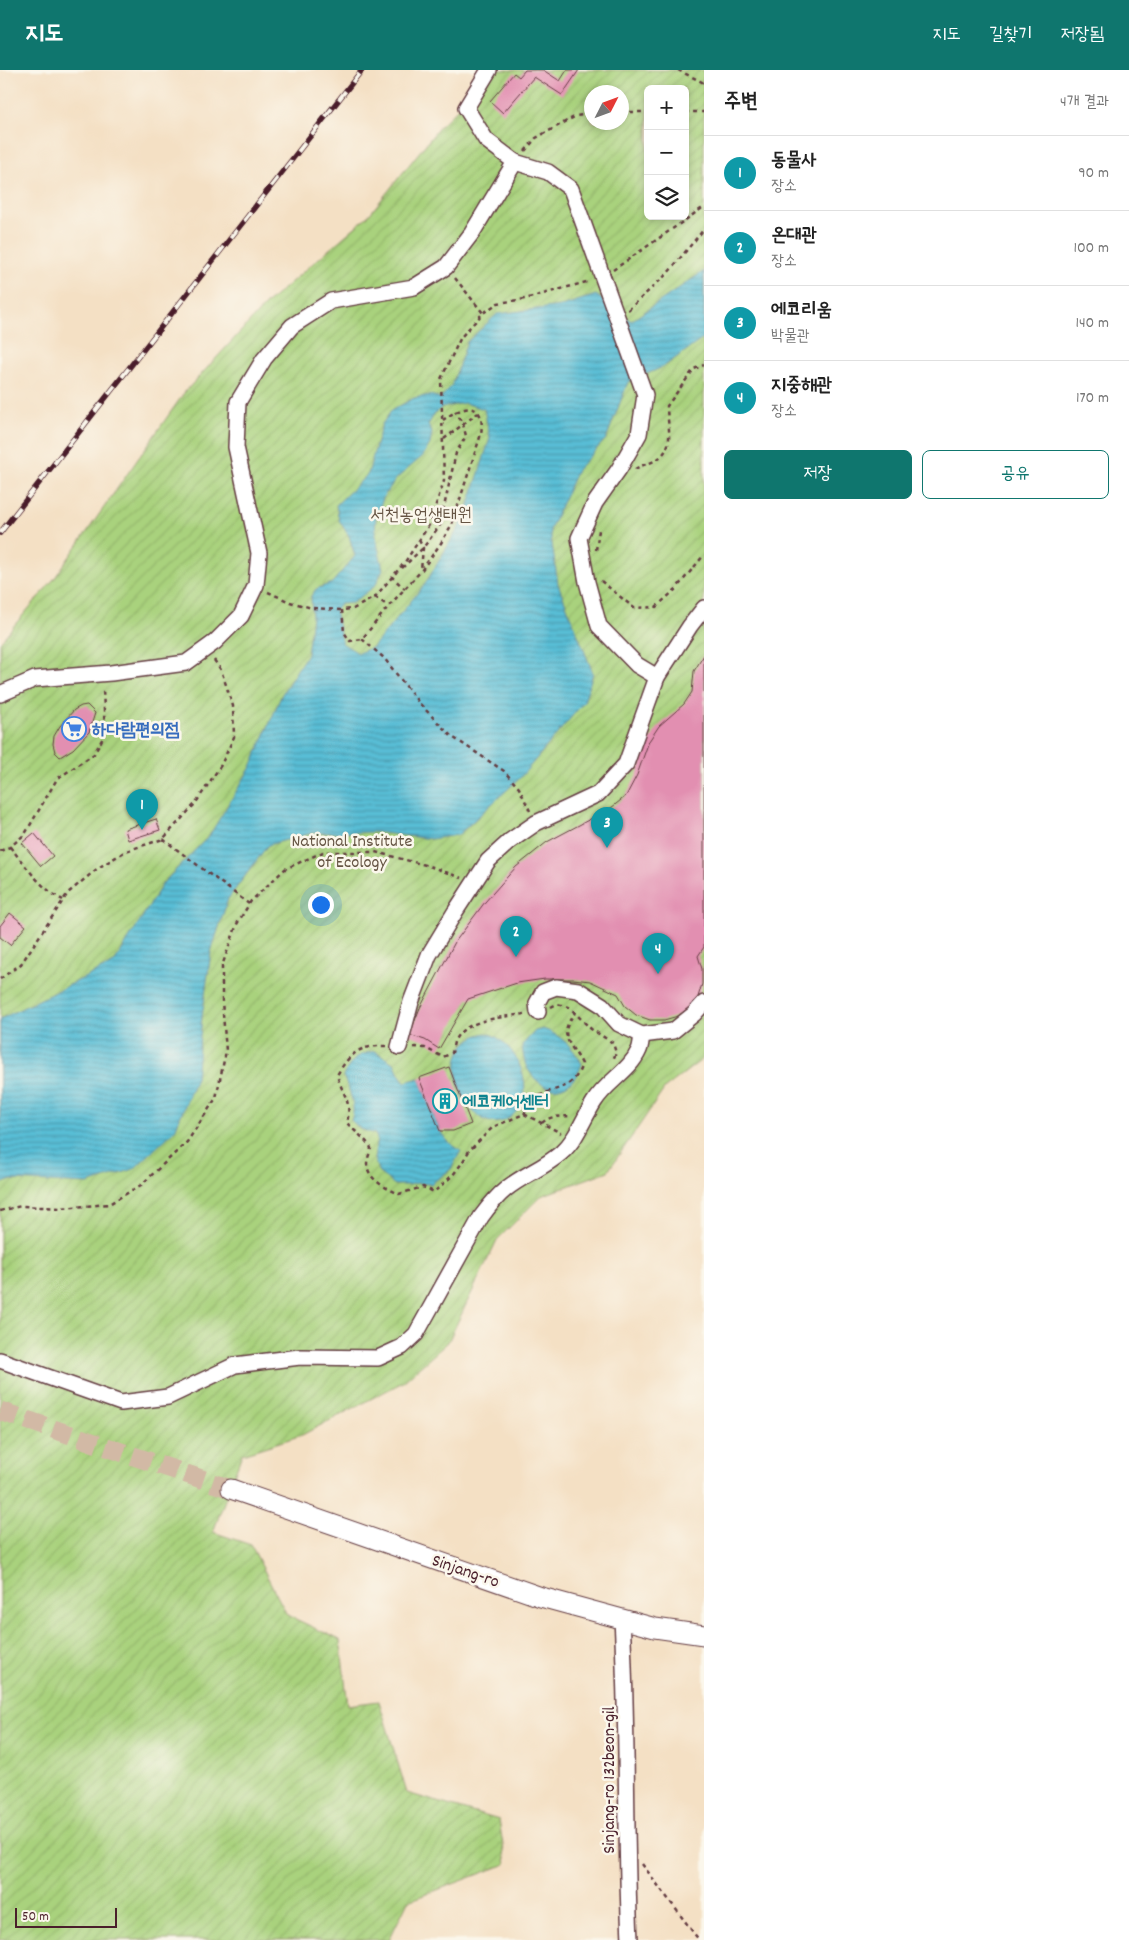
<!DOCTYPE html>
<html lang="ko">
<meta charset="utf-8">
<style>
body{margin:0;font-family:Dekko,"Poor Story",sans-serif;background:#f2f2f2;color:#222}
.controls{position:absolute;right:15px;top:15px;display:grid;overflow:hidden;border-radius:8px;box-shadow:0 2px 8px #0003}
.controls button{width:45px;height:45px;display:grid;place-items:center;padding:0;border:0;border-bottom:1px solid #e0e0e0;background:#fff;color:#222;font:25px sans-serif}
.compass{position:absolute;left:584px;top:15px;width:45px;height:45px;border-radius:50%;background:#fff;box-shadow:0 2px 8px #0003;rotate:48deg}
.scale{position:absolute;left:15px;bottom:12px;width:102px;box-sizing:border-box;padding-left:5px;border:2px solid #4a1f2b;border-top:0;font-size:14px;line-height:18px;white-space:nowrap;color:#4a1f2b;-webkit-text-stroke:4px #fbf7ec;paint-order:stroke}
.you{position:absolute;left:320px;top:834px;width:18px;height:18px;margin:-12px;border:4px solid #fff;border-radius:50%;background:#1a73e8;box-shadow:0 0 0 8px #1a73e833}
.badge{display:grid;place-items:center;width:32px;height:32px;border-radius:50%;background:#0f766e;color:#fff;font-size:16px;font-weight:700}
.pin{position:absolute;translate:-50% -41px;filter:drop-shadow(0 1px 2px #0008)}
.pin::after{content:'';position:absolute;top:26px;width:18px;height:15px;background:inherit;clip-path:polygon(0 0,100% 0,50% 100%)}
.list{margin:0;padding:0;list-style:none}
h2{display:flex;justify-content:space-between;align-items:center;height:65px;margin:0;padding:0 20px;font-size:21px}
h2 small{font-size:16px;font-weight:400;color:#767676}
.list li{display:grid;grid-template-columns:32px 1fr auto;gap:15px;align-items:center;box-sizing:border-box;height:75px;padding:0 20px;border-top:1px solid #e0e0e0}
.list b{display:block;font-size:19px;white-space:nowrap}
.list p{margin:0;font-size:16px;white-space:nowrap;color:#767676}
.list em{font-size:16px;font-style:normal;color:#767676}
.actions{display:flex;gap:10px;padding:15px 20px}
.actions a{flex:1;padding:11px 0;border:1px solid #0f766e;border-radius:8px;text-align:center;font-size:18px;color:#0f766e}
.actions .main{background:#0f766e;color:#fff}
.icon{flex:none;width:28px;height:28px;fill:none;stroke:currentColor;stroke-width:2;stroke-linecap:round;stroke-linejoin:round}
.map{position:relative;flex:none;width:704px;height:1870px;overflow:hidden}
header{display:flex;align-items:center;gap:30px;box-sizing:border-box;height:70px;padding:0 25px;background:#0f766e;color:#fff}
header strong{font-size:24px}
nav{display:flex;gap:28px;margin-inline-start:auto;font-size:18px}
main{display:flex}
aside{flex:1;background:#fff}
.map>svg:first-child{display:block}
.garden{fill:url(#garden-furrows);stroke:#7a7854;fill-rule:evenodd}
.water{fill:url(#water-rules);stroke:#516e80;fill-rule:evenodd}
.building{fill:#e28fb1}
.lines{fill:none;stroke-linecap:round;stroke-linejoin:round}
.tertiary-tunnel{stroke:#d2b9a5;stroke-width:19;stroke-dasharray:19 9;stroke-linecap:butt}
.minor-casing{stroke:#643c42;stroke-width:18}
.tertiary-casing{stroke:#643c42;stroke-width:21}
.path{stroke:#643c42;stroke-width:2.5;stroke-dasharray:4 4;stroke-linecap:butt}
.minor{stroke:#fff;stroke-width:15}
.tertiary{stroke:#fff;stroke-width:19}
.rail-casing{stroke:#4a1f2b;stroke-width:5.5}
.rail{stroke:#fbf7ec;stroke-width:4;stroke-dasharray:11;stroke-linecap:butt}
.labels{text-anchor:middle;stroke-width:5;stroke-linejoin:round;paint-order:stroke}
.park-label{font-size:18px;fill:#654;stroke:#fbf7ec}
.shop-label{font-size:18px;font-weight:bold;fill:#366cbe;stroke:#fbf7ec;text-anchor:start}
.culture-label{font-size:18px;font-weight:bold;fill:#0d838f;stroke:#fbf7ec;text-anchor:start}
.street-label{font-size:18px;fill:#4a1f2b;stroke:#fbf7ec}
</style>
<header>
<strong>지도</strong>
<nav><a>지도</a><a>길찾기</a><a>저장됨</a></nav>
</header>
<main>
<div class="map">
<svg width="704" height="1870" viewBox="0 0 704 1870">
<defs>
<pattern id="garden-furrows" width="10" height="10" patternUnits="userSpaceOnUse" patternTransform="scale(1.25)"><rect width="10" height="10" fill="#a9d27d"/><path d="M-1 1l2-2M0 10L10 0M9 11l2-2" fill="none" stroke="#93b46c"/></pattern>
<pattern id="water-rules" width="6" height="5" patternUnits="userSpaceOnUse" patternTransform="scale(1.25)"><rect width="6" height="5" fill="#58bdd5"/><path d="M0 2.5h6" fill="none" stroke="#4b99ad"/></pattern>
</defs>
<rect width="100%" height="100%" fill="#fbf7ec"/>
<filter id="ink" filterUnits="userSpaceOnUse"><feTurbulence type="fractalNoise" baseFrequency=".02" numOctaves="2"/><feDisplacementMap in="SourceGraphic" scale="10" xChannelSelector="R" yChannelSelector="G"/><feConvolveMatrix kernelMatrix="1 2 1 2 8 2 1 2 1" color-interpolation-filters="sRGB"/></filter>
<filter id="wash" filterUnits="userSpaceOnUse"><feTurbulence type="fractalNoise" baseFrequency=".0096" numOctaves="4" result="noise"/><feDisplacementMap in="SourceGraphic" scale="20" xChannelSelector="R" yChannelSelector="G"/><feGaussianBlur stdDeviation="1.12" result="paint"/><feColorMatrix in="noise" values="0 0 0 0 0 0 0 0 0 0 0 0 0 0 0 0 0 1.4 0 .05"/><feComposite in="paint" operator="in"/></filter>
<g filter="url(#wash)">
<rect width="100%" height="100%" fill="#f4e0c4"/>
<!-- garden -->
<path class="garden" d="M497,0H704V988L665,1018L608,1101L541,1126L497,1170L448,1272L403,1312L302,1365L242,1384L213,1462L251,1475L287,1545L340,1570L348,1635L379,1631L407,1723L499,1750L506,1794L408,1831L389,1870H0V572L54,509L184,323L267,233L369,145L441,55ZM648,19H685V146H648ZM592,22H622V52H592Z"/>
<!-- water -->
<g class="water">
<path d="M704,201V268L663,297L628,312L606,369L577,400L550,460L558,514L593,603L584,632L520,708L458,765L431,769L376,762L312,763L268,775L228,829L211,882L202,947L196,1008L175,1060L134,1099L88,1114L12,1110L0,1114V949L114,893L163,813L209,766L251,697L282,624L307,584L312,547L311,526L316,519L332,513L355,486L349,466L339,450L336,435L368,404L382,354L392,340L414,328L430,325L441,328L452,315L467,272L497,244L561,236L596,225L631,251ZM464,333L484,339L490,368L465,447L425,514L373,577L358,583L342,573L335,540L340,534L352,533L375,516L383,499L375,464L376,446L384,426L396,409L423,386L430,374L432,363L428,355L434,345L441,338Z"/>
<path d="M543,959C561,965 573,977 582,994C572,1023 546,1027 529,1001C524,994 523,984 522,975L535,961Z"/>
<path d="M486,963C515,969 539,1021 515,1043C473,1085 424,973 486,963Z"/>
<path d="M375,981L395,994L399,1004L405,1012L419,1008L440,1061L447,1071L461,1081L451,1099L431,1114L418,1113L408,1115H395L379,1103L374,1089L377,1068L374,1063C364,1062 357,1057 351,1050C357,1036 349,1020 343,1006C352,990 357,984 375,981Z"/>
</g>
<g id="blocks">
<!-- building -->
<g class="building">
<path d="M525,0H543L560,11L567,0H579L562,25L534,7L503,43L490,31L514,3L519,7Z"/>
<path d="M704,585V877L698,886L702,899V914L698,927L689,938L678,946L664,950H650L636,945L625,936L618,924L590,911L573,909H545L517,913L468,929L439,979L425,970L409,965L420,938L455,872L485,832L516,797L547,772L611,738L626,726L637,705L649,671L659,656L684,634L692,622L694,601Z"/>
<path d="M87,635L95,643L89,662L73,679L60,687L55,682L53,674L54,666L60,656L74,640L81,636Z"/>
<path d="M156,749L160,760L128,770L125,759Z"/>
<path d="M34,763L53,786L41,796L22,773Z"/>
<path d="M10,843L26,856L10,875L0,867V856Z"/>
<path d="M449,997L471,1054L453,1061H440L419,1008Z"/>
</g>
</g>
</g>
<g filter="url(#ink)">
<use href="#blocks" fill-opacity="0" stroke="#643c42" stroke-width="1"/>
<g class="lines">
<!-- tertiary-tunnel -->
<path class="tertiary-tunnel" d="M0,1341L231,1419"/>
<defs>
<g id="minor">
<path d="M515,92L548,102L571,119L645,325L639,364L619,399L595,433L579,468L587,512L599,556L637,595L657,607"/>
<path d="M0,624L35,609L111,603L186,593L215,572L241,546L256,515L259,483L236,377L238,332L264,289L292,256L331,231L414,217L446,197L472,163L515,92L486,70L466,38L489,0"/>
<path d="M538,942L537,933L543,922L556,917L578,920L602,935L619,954L642,965L673,961L694,944L704,933"/>
<path d="M399,977L411,932L429,885L455,842L488,791L510,771L536,753L598,724L626,694L657,607L690,556L704,538"/>
<path d="M0,1290L121,1333L168,1327L235,1295L300,1287L378,1288L402,1277L416,1264L481,1147C489,1136 496,1127 506,1119C523,1105 544,1098 561,1083C577,1069 583,1049 594,1032C606,1012 630,1001 639,980C641,976 641,970 642,965"/>
<path d="M622,1549C628,1656 625,1763 630,1870"/>
</g>
<path id="tertiary" d="M231,1419L541,1527L655,1558L704,1565"/>
</defs>
<!-- minor casing -->
<use href="#minor" class="minor-casing"/>
<!-- tertiary casing -->
<use href="#tertiary" class="tertiary-casing"/>
<!-- path -->
<g class="path">
<path d="M678,0L704,13"/>
<path d="M622,42H648"/>
<path d="M685,42H704"/>
<path d="M525,81L536,68L576,46L592,44"/>
<path d="M613,200L704,137"/>
<path d="M455,208L483,243"/>
<path d="M628,240L668,203L704,159"/>
<path d="M444,369L478,343"/>
<path d="M635,399C641,395 648,394 654,391C677,379 667,356 667,336L694,299L704,295"/>
<path d="M419,470L423,478L421,500"/>
<path d="M596,480L599,460"/>
<path d="M402,498L423,478L440,455L456,383L466,366L463,354L455,341"/>
<path d="M393,506L392,507L405,519"/>
<path d="M601,511L634,538L656,537L675,520L704,485"/>
<path d="M268,522L290,532L312,538L342,540L353,539L375,527L405,492L429,455L444,411L441,309L461,267L483,243L498,233L525,229L590,211"/>
<path d="M375,527L388,536"/>
<path d="M342,540L344,562L350,571L362,569L388,537L421,501L441,473L452,454L481,364C486,330 463,335 443,350"/>
<path d="M362,569L384,588L419,633L451,666L504,701L519,718L530,741"/>
<path d="M163,769L249,834"/>
<path d="M10,777C26,796 41,819 63,830"/>
<path d="M0,781L10,777L25,764L57,709L94,684L105,664L103,618"/>
<path d="M0,909L21,894L68,823L98,798L126,781L163,769L195,734L221,695L234,667L233,636L221,600L214,590"/>
<path d="M551,937L557,934L569,937L591,959L613,973L616,983L613,990"/>
<path d="M386,976C360,975 350,983 337,1005C343,1026 352,1030 347,1053C355,1062 364,1067 371,1078C370,1083 367,1089 367,1094C368,1110 386,1118 399,1124L423,1117L434,1122L453,1105L462,1093L469,1081L493,1057L524,1044L561,1063"/>
<path d="M414,977L425,978L443,987L452,983C453,979 453,972 456,968C467,949 505,947 524,944"/>
<path d="M524,1044C527,1040 529,1034 533,1031C553,1013 571,1026 582,994C572,974 556,966 575,943"/>
<path d="M542,1053C551,1045 559,1047 570,1046"/>
<path d="M0,1141L21,1136L61,1138L109,1134L141,1115L187,1072L216,1028L226,981L222,931V896L237,854L251,831L285,799L323,782H375L429,796L462,808"/>
<path d="M642,1794L699,1870"/>
</g>
<!-- minor -->
<use href="#minor" class="minor"/>
<!-- tertiary -->
<use href="#tertiary" class="tertiary"/>
<defs>
<path id="rail" d="M0,463L362,0"/>
</defs>
<!-- rail casing -->
<use href="#rail" class="rail-casing"/>
<!-- rail -->
<use href="#rail" class="rail"/>
</g>
</g>
<!-- icons -->
<defs>
<symbol id="supermarket-ring" viewBox="-11 -11 22 22"><circle r="9.5" fill="#fbf7ec" stroke="#3f7fe0" stroke-width="1.5"/><path d="M-6-5.5h2.5l.6 2H6L4.5 2H-2.5L-4.4-4H-6ZM-1.5 3.2a1.3 1.3 0 1 0 .1 0ZM3 3.2a1.3 1.3 0 1 0 .1 0Z" fill="#3f7fe0"/></symbol>
<symbol id="building-ring" viewBox="-11 -11 22 22"><circle r="9.5" fill="#fbf7ec" stroke="#0f9aa8" stroke-width="1.5"/><path d="M-4-6H4V6H1V3H-1V6H-4ZM-2.5-4.3h1.7v1.8h-1.7ZM.8-4.3h1.7v1.8H.8ZM-2.5-1h1.7V.8h-1.7ZM.8-1h1.7V.8H.8Z" fill="#0f9aa8"/></symbol>
</defs>
<g fill-rule="evenodd">
<use href="#supermarket-ring" x="60" y="645" width="28" height="28"/>
<use href="#building-ring" x="431" y="1017" width="28" height="28"/>
</g>
<g class="labels">
<!-- park labels -->
<g class="park-label">
<text x="421" y="450">서천농업생태원</text>
<text x="352" y="776">National Institute<tspan x="352" dy="21">of Ecology</tspan></text>
</g>
<!-- shop labels -->
<g class="shop-label">
<text x="92" y="665">하다람편의점</text>
</g>
<!-- culture labels -->
<g class="culture-label">
<text x="462" y="1037">에코케어센터</text>
</g>
<!-- street labels -->
<g class="street-label">
<text transform="translate(466 1500) rotate(19)" y="6">Sinjang-ro</text>
<text transform="translate(608 1710) rotate(-90)" y="6">Sinjang-ro 132beon-gil</text>
</g>
</g>
</svg>
<div class="controls">
<button>+</button>
<button>−</button>
<button><svg class="icon" aria-label="layers" viewBox="0 0 24 24"><path d="M12 4l9 5-9 5-9-5zM3 14l9 5 9-5"/></svg></button>
</div>
<svg class="compass" viewBox="-18 -18 36 36"><path d="M0-13l5 13h-10z" fill="#e53935"/><path d="M0 13l5-13h-10z" fill="#767676"/></svg>
<div class="scale">50 m</div>
<div class="you"></div>
<div class="pin badge" style="left:142px;top:760px;background:#0f9aa8">1</div>
<div class="pin badge" style="left:516px;top:887px;background:#0f9aa8">2</div>
<div class="pin badge" style="left:607px;top:778px;background:#0f9aa8">3</div>
<div class="pin badge" style="left:658px;top:904px;background:#0f9aa8">4</div>
</div>
<aside>
<h2>주변<small>4개 결과</small></h2>
<ul class="list">
<li><span class="badge" style="background:#0f9aa8">1</span><div><b>동물사</b><p>장소</p></div><em>90 m</em></li>
<li><span class="badge" style="background:#0f9aa8">2</span><div><b>온대관</b><p>장소</p></div><em>100 m</em></li>
<li><span class="badge" style="background:#0f9aa8">3</span><div><b>에코리움</b><p>박물관</p></div><em>140 m</em></li>
<li><span class="badge" style="background:#0f9aa8">4</span><div><b>지중해관</b><p>장소</p></div><em>170 m</em></li>
</ul>
<div class="actions"><a class="main">저장</a><a>공유</a></div>
</aside>
</main>
